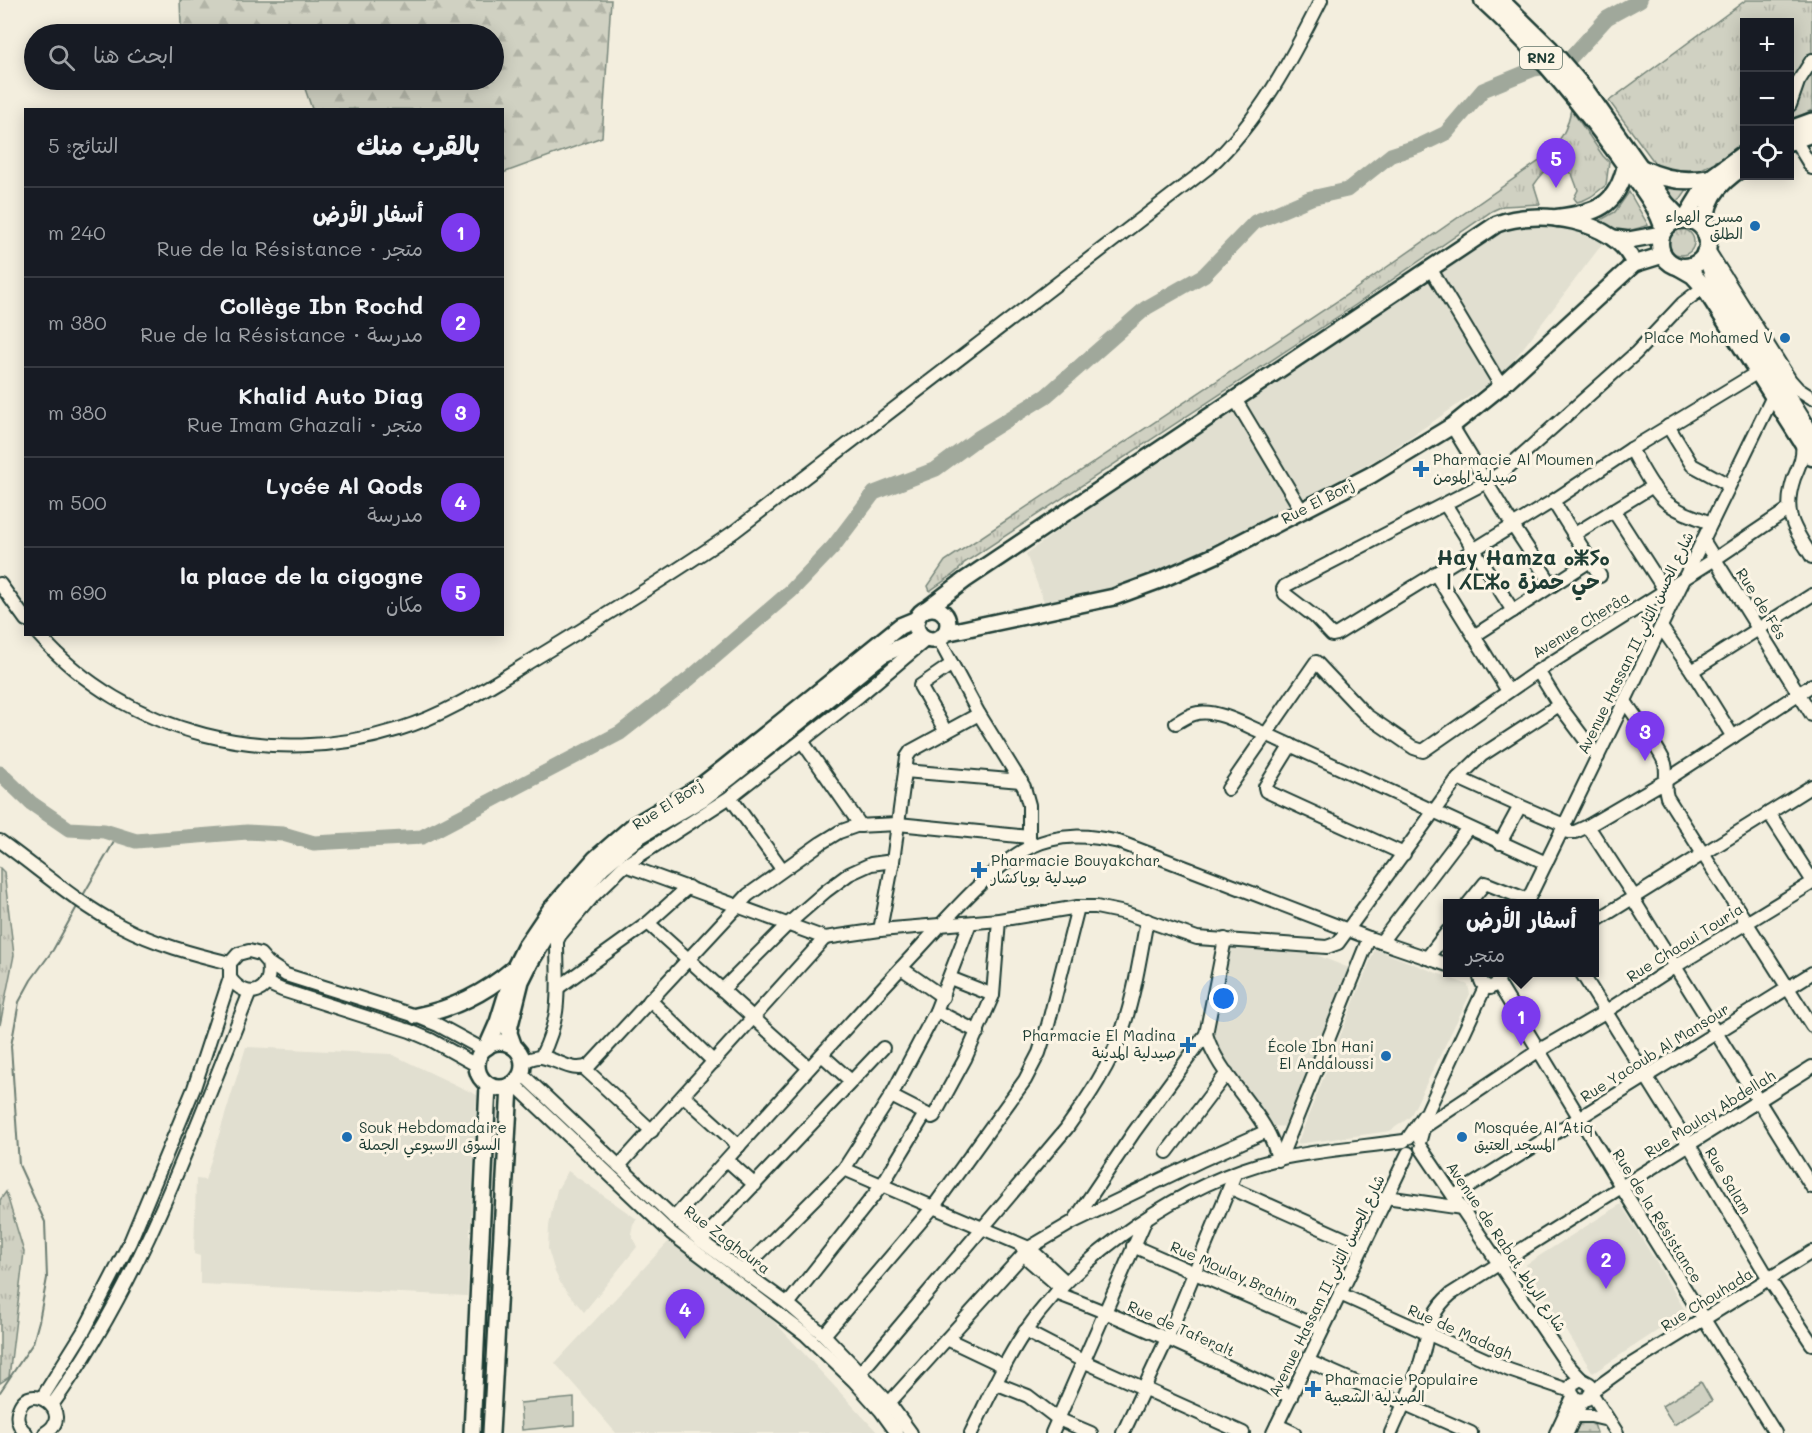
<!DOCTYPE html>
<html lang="ar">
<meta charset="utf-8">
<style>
body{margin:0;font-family:Mali,"Playpen Sans Arabic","Noto Sans Tifinagh",sans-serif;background:#20242c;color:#f1f3f6;direction:rtl}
.controls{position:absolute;right:18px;top:18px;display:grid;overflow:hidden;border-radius:0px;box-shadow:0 3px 15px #0003}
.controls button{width:54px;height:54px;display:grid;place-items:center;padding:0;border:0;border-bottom:2px solid #363941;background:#171b24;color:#f1f3f6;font:30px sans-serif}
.you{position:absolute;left:1224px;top:999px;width:21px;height:21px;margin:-15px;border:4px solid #fff;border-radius:50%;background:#1a73e8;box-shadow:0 0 0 9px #1a73e833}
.badge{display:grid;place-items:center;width:39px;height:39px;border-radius:50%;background:#7c3aed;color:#fff;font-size:20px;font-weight:700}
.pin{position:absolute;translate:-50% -50px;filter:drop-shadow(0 2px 3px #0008)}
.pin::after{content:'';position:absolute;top:32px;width:21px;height:18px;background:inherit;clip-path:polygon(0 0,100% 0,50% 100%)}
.popup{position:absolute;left:1443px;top:899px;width:156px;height:78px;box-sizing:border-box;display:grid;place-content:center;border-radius:0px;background:#171b24;filter:drop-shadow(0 2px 4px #0005);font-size:20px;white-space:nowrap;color:#9ea1a6}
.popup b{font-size:22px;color:#f1f3f6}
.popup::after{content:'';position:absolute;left:50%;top:100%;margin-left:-12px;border:12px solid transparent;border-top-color:#171b24}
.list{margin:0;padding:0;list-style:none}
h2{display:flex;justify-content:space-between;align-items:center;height:78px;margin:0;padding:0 24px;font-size:26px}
h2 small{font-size:20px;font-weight:400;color:#9ea1a6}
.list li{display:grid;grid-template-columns:39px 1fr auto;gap:18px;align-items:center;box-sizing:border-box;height:90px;padding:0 24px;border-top:2px solid #363941}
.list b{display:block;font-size:22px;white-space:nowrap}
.list p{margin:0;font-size:20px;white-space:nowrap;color:#9ea1a6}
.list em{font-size:20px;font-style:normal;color:#9ea1a6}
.icon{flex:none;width:33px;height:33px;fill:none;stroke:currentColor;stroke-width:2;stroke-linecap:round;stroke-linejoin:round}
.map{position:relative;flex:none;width:1812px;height:1433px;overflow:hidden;direction:ltr}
.search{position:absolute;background:#171b24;box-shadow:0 3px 15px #0003;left:24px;top:24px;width:480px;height:66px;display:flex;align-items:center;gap:15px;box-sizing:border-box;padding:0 21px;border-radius:33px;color:#9ea1a6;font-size:22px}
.panel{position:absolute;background:#171b24;box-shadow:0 3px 15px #0003;left:24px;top:108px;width:480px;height:528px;border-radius:0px;direction:rtl}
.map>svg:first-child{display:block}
.built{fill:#e1dfd0}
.grass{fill:url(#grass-tufts);stroke:#78877b;stroke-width:1.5}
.forest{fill:url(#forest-firs);stroke:#78877b;stroke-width:1.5}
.garden{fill:url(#garden-dots);stroke:#78877b;stroke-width:1.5}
.pitch{fill:#d0d1c2;stroke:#78877b;stroke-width:1.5}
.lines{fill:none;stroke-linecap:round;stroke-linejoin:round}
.stream{stroke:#6c7d72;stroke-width:2}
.river{stroke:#a0a89b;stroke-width:15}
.minor-casing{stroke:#1f3d34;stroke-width:16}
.major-casing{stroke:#1f3d34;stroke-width:20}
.highway-casing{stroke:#1f3d34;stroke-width:21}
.minor{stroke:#fcf5e5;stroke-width:12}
.major{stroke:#fcf5e5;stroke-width:15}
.highway{stroke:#fcf5e5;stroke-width:16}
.poi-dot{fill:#1f6fb2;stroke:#fcf5e5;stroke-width:2}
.labels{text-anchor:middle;stroke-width:6;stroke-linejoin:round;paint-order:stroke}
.shield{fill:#fcf5e5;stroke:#617469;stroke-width:1.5}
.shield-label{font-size:14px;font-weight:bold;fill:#1f3d34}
.poi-label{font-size:15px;fill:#1f3d34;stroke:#fcf5e5;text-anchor:start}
.street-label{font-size:15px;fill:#1f3d34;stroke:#fcf5e5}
.district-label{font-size:21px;font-weight:bold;fill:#1f3d34;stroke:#fcf5e5}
</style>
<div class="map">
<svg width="1812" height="1433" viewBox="0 0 1812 1433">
<defs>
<pattern id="grass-tufts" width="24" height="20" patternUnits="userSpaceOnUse" patternTransform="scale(1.5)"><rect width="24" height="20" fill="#d0d1c2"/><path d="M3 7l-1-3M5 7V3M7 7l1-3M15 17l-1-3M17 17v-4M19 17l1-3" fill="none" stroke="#b2b4a7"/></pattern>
<pattern id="forest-firs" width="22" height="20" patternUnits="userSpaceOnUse" patternTransform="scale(1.5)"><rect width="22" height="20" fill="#d0d1c2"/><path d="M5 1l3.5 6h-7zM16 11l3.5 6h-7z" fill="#b2b4a7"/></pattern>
<pattern id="garden-dots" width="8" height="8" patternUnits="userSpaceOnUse" patternTransform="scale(1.5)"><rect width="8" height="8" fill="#d0d1c2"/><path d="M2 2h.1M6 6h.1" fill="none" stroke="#b2b4a7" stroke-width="1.8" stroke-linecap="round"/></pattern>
</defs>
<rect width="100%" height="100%" fill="#f3eede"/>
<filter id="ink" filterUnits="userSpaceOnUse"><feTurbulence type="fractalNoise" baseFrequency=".0167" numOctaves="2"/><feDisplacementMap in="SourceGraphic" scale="12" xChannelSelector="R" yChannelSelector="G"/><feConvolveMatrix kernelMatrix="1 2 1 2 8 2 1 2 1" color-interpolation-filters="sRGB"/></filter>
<g filter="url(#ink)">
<!-- built -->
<g class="built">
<path d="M1530,222L1581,230L1603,243L1504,373L1384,455L1287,509L1113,593L1046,607L1026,554L1119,486L1179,449L1506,227Z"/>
<path d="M1233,940L1289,944L1354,970L1294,1127L1268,1126L1213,1048L1212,1030Z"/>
<path d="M1375,949L1468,985L1470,994L1410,1117L1390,1131L1297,1144Z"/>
<path d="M246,1047L391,1054L477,1095L467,1296L200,1284V1256L194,1254L196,1179L205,1180Z"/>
<path d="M568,1171L637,1219L633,1224L631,1234L637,1247L584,1312L562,1286L555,1272L548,1249L549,1226L552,1210L557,1190Z"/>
<path d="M1621,1204L1686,1312L1593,1373L1525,1265Z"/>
<path d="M671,1239L767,1314L878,1433H616L555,1363Z"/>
</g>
<!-- grass -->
<g class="grass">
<path d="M1746,0H1812V110L1790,122V22H1744V146L1700,170H1660L1609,101Z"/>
<path d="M1571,109L1603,156L1609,162L1606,185C1597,192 1589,200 1577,202L1574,198L1578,190L1572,174C1552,163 1546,167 1534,185L1540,204L1503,206L1492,211L1357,304L964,563C958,574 941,582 930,591L928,586L945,561L1354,290L1545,157C1561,139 1567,132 1571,109Z"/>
<path d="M1663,187L1688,188L1681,198L1675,202Z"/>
<path d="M1629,192L1648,225C1638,228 1624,234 1613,230C1608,228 1604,223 1599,221L1615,212Z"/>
<circle cx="1681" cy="242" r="13"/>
<path d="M0,868L4,872L14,955L0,1025Z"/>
<path d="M6,1192L24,1252L9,1377L0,1383V1200Z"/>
</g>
<!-- forest -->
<path class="forest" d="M180,0H611L602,137L503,173L502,110L312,109L302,80H494V34H186L181,25Z"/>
<!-- garden -->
<path class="garden" d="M1582,1418L1593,1421L1597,1433H1575Z"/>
<!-- pitch -->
<g class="pitch">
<path d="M1701,1382L1712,1401L1674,1425L1662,1406Z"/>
<path d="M574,1398V1425L522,1430L520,1403Z"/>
</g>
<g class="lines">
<!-- stream -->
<g class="stream">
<path d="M82,897L118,835"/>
<path d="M0,1392L33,1343L39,1321L47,1278L45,1222L19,1165L11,1046L19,1002L31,980L53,950L78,905"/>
</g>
<!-- river -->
<path class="river" d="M0,773L31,803L69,829L104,831L136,841L247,832L283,834L314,843L422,837L620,733L689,679L791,591L833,547L874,493L936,469L978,438L1046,396L1146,308L1204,275L1255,222L1311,198L1347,190L1391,155L1419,146L1446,133L1483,90L1534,69L1564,65L1607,18L1640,0"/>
<defs>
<g id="minor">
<path d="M1790,105L1798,82L1812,60"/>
<path d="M1795,140L1812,168"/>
<path d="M1710,253L1790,380L1798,389L1812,398"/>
<path d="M1430,268L1501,386"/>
<path d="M1704,287L1683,303L1636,353L1505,470L1487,482L1285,586L1283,589L1285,594L1315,617L1332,635L1337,634L1553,501L1631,449L1758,372"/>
<path d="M1235,399L1302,511"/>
<path d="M1452,426L1513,526L1552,585"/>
<path d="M1668,426L1692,465L1729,485"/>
<path d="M1802,442C1804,456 1799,466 1794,478C1782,514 1794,528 1812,557"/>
<path d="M1631,449C1641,466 1650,486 1664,500C1677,512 1696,517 1711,523"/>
<path d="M1553,501L1600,576"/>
<path d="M1445,504L1513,611"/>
<path d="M1613,510L1669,597"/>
<path d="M1573,535L1653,486"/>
<path d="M1703,540L1812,715"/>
<path d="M1435,573L1508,691"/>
<path d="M0,584L26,620"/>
<path d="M1661,627L1692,671L1733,737"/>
<path d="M38,634C127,736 273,769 399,729C452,713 497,681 544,653C608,614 673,574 735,531L1209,167C1260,119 1290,62 1321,0"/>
<path d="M1474,636L1590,561"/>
<path d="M938,638L979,714L1024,787L1029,805V843"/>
<path d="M1538,671L1559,705"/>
<path d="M1692,671L1812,595"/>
<path d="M1625,701C1634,716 1661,750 1665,764C1668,775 1663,785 1667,797L1812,1026"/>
<path d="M1176,723C1183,719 1190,714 1198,713C1217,709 1247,726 1266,734L1546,863"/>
<path d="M946,732L920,686L952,664"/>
<path d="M802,741L861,826"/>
<path d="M1291,745L1265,787L1266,791L1404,854"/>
<path d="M905,771L1021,781"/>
<path d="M1458,778L1520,806"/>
<path d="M1228,789L1316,662L1366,715L1414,748L1423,751L1538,671L1715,559L1789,509"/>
<path d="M730,797L782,869"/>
<path d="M1769,813L1812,880"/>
<path d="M1588,826L1635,898"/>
<path d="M0,841C39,869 78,904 121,926C155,944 193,954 230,963"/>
<path d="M1500,843L1520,806L1564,825L1568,832H1575L1588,826L1665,781L1812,685"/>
<path d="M625,865L825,938L880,930L999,920L1078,907H1096L1125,913L1197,938L1327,947L1338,943L1458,778L1482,755L1559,705L1598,757"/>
<path d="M1633,899L1812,1187"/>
<path d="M1468,904L1485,883L1528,900"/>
<path d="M1526,904L1773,396"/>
<path d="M1594,922L1812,786"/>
<path d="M648,923L809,1068"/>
<path d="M880,930L893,861L907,757L911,751L979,714"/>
<path d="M1381,942L1468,828"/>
<path d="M1427,958L1448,931"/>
<path d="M268,963C274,993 247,1002 230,978V963L238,954L249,951L260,954L268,963L286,975L416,1016L438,1025L484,1050"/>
<path d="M901,968L943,997"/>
<path d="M1483,972L1480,978L1482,983L1490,988L1498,983L1499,977L1497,972"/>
<path d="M1581,972L1689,1145L1769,1279L1812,1344"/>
<path d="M950,978L993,995"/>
<path d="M266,983L282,990L410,1031L431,1040L478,1066"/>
<path d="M1498,983L1622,1188L1775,1433"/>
<path d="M559,987L648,923L688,887"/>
<path d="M722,990L788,924L826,891L849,874L871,864L893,861"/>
<path d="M650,1000L714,1062"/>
<path d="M936,1011L978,1032"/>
<path d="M1206,1034C1219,1079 1270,1115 1278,1160"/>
<path d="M822,1055L851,1081"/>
<path d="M541,1057C563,1014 557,987 557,941L560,935L593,896L625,865L730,797L859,696L927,639"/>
<path d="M523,1061C529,1060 537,1056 542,1057C559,1060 573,1074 590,1065L748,895L821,843L839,832L856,826L898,824L1029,837"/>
<path d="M584,1068L652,1131"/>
<path d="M522,1074L674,1218L701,1241L788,1304L824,1335L889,1403L911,1433"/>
<path d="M514,1084L671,1233L805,1334L854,1381L881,1411L897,1433"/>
<path d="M684,1096L739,1146"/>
<path d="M891,1096L932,1117L934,1116L965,1059L993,995L999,920"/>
<path d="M1424,1127L1538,1051L1605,1012L1674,967L1812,883"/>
<path d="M1409,1137L1424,1115"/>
<path d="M1420,1140L1428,1110L1485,987"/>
<path d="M1421,1148L1566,1363L1581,1379"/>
<path d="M1167,1152L1227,1073"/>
<path d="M1280,1159L1369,938"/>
<path d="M727,1160L755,1185"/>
<path d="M619,1166L825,938"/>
<path d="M844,1169L1029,1248L1066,1282"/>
<path d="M1231,1188L1363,1247"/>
<path d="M1454,1196L1812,973"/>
<path d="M1386,1197L1462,1208"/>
<path d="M674,1218C753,1130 832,1042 913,955C943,923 992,865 1030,847C1060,833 1089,835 1119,842L1369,938L1448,965"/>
<path d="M1074,1221L1134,1132L1206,1034L1225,939"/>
<path d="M701,1241L883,1048"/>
<path d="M1133,1246L1323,1329"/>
<path d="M1022,1247L1030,1261L1061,1288"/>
<path d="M742,1271L844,1169L891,1096L936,1011L970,923"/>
<path d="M1056,1293C1136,1323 1214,1359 1291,1397"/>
<path d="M1340,1294L1509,1370L1571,1391"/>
<path d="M788,1304L882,1185L925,1114"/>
<path d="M1025,1331L1083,1361L1243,1433"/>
<path d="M824,1335L934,1206L1025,1080L1039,1053L1048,1025L1078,907"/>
<path d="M947,1339L1004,1366"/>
<path d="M1308,1361L1471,1433"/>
<path d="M861,1372L1066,1129C1088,1098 1111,1064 1123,1028C1135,993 1140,956 1147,920"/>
<path d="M995,1383L1028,1396L1058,1419L1091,1433"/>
<path d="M1592,1391L1590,1384L1581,1379L1572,1384L1571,1391L1577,1400L1587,1399L1592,1391L1617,1373L1812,1252"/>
<path d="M1592,1394L1617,1433"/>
<path d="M42,1398L85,1329L130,1242L194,1088L230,978"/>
<path d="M889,1403L1029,1248L1073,1222L1200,1161L1267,1131"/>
<path d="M52,1405C142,1281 193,1133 250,992"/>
<path d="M1575,1416H1591L1608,1420"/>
<path d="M1277,1425L1294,1433"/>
<path d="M26,1433C20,1428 16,1420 18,1412C27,1376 78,1414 45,1433"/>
<path d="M971,1433C988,1399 1003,1364 1024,1333C1079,1253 1184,1182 1278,1159C1319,1150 1362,1147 1404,1141"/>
<path d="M1052,1433L1145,1221"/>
<path d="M1123,1433L1167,1339L1235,1174"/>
<path d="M1273,1433L1408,1153"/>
<path d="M1391,1433C1401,1410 1412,1388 1420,1364C1429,1336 1426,1315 1451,1294L1812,1067"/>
<path d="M1556,1433L1573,1397"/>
<path d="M1567,1433L1582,1401"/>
</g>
<g id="major">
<path d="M1790,129L1812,121"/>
<path d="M1790,142L1812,134"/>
<path d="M1684,220L1710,178L1744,153"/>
<path d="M1706,236C1703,202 1717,184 1744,167"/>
<path d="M1613,238L1629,240L1662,234"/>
<path d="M928,608L965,580L1497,224C1537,208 1616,219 1634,264"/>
<circle cx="932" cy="624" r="16"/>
<path d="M945,633L1114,597L1160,580L1216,555L1371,475L1452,426L1499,388L1634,264L1663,255"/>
<path d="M416,1016C453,1009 484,994 513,969"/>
<circle cx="500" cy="1065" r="23"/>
<path d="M487,1047L498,1022L515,967L525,947L550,910L595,859L633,826L701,786L724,768L900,626L917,619"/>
<path d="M514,1047L509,1033L510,1025L521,981L531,961L556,920L602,867L639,836L703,798L732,776L882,655L922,637"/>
<path d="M472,1433L488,1085"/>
<path d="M491,1433L510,1086"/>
</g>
<g id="highway">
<path d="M1483,0C1538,50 1584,107 1627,167C1641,187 1658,206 1664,230"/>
<path d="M1500,0L1550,49L1586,91L1666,204L1681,220"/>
<path d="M1643,169C1665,180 1686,183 1710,178"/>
<path d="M1557,218C1596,213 1617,207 1626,165"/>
<circle cx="1684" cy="243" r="24"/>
<path d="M1705,253L1715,280L1812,436"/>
<path d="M1679,267L1693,275L1704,287L1812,457"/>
</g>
</defs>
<!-- minor casing -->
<use href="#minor" class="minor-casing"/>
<!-- major casing -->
<use href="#major" class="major-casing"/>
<!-- highway casing -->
<use href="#highway" class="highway-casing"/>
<!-- minor -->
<use href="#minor" class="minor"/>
<!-- major -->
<use href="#major" class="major"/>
<!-- highway -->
<use href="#highway" class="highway"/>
</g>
</g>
<!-- markers -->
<g class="poi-dot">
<circle cx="1755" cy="226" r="6"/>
<circle cx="1785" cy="338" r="6"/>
<path d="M1418 460h6v6h6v6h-6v6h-6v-6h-6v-6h6z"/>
<path d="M976 861h6v6h6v6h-6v6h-6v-6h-6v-6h6z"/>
<path d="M1185 1036h6v6h6v6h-6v6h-6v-6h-6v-6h6z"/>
<circle cx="1386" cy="1056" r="6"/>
<circle cx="347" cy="1137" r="6"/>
<circle cx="1462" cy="1137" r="6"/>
<path d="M1310 1380h6v6h6v6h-6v6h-6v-6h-6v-6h6z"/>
</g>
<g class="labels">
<!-- shield labels -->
<rect class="shield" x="1520" y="47" width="42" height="22" rx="4.5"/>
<g class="shield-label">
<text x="1541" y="63">RN2</text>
</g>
<!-- poi labels -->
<g class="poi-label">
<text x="1743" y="222" text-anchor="end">مسرح الهواء<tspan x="1743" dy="17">الطلق</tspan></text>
<text x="1773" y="343" text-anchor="end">Place Mohamed V</text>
<text x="1433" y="465">Pharmacie Al Moumen<tspan x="1433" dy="17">صيدلية المومن</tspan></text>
<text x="991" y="866">Pharmacie Bouyakchar<tspan x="991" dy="17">صيدلية بوياكشار</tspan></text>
<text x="1176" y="1041" text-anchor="end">Pharmacie El Madina<tspan x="1176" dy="17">صيدلية المدينة</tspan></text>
<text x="1374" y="1052" text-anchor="end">École Ibn Hani<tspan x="1374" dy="17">El Andaloussi</tspan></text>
<text x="359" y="1133">Souk Hebdomadaire<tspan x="359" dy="17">السوق الاسبوعي الجملة</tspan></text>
<text x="1474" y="1133">Mosquée Al Atiq<tspan x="1474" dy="17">المسجد العتيق</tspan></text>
<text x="1325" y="1385">Pharmacie Populaire<tspan x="1325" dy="17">الصيدلية الشعبية</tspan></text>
</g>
<!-- street labels -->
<g class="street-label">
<text transform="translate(1318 502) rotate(-27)" y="5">Rue El Borj</text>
<text transform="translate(1761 604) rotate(58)" y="5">Rue de Fés</text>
<text transform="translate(1581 625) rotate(-32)" y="5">Avenue Cherâa</text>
<text transform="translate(1636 643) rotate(-64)" y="5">Avenue Hassan II شارع الحسن الثاني</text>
<text transform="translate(668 805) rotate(-32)" y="5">Rue El Borj</text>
<text transform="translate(1685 943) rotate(-32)" y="5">Rue Chaoui Touria</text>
<text transform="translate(1655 1053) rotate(-32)" y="5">Rue Yacoub Al Mansour</text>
<text transform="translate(1710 1114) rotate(-32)" y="5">Rue Moulay Abdellah</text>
<text transform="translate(1728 1181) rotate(59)" y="5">Rue Salam</text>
<text transform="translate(1657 1216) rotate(58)" y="5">Rue de la Résistance</text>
<text transform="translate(727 1240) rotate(37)" y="5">Rue Zaghoura</text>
<text transform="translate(1506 1247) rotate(56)" y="5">Avenue de Rabat شارع الرباط</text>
<text transform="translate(1234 1274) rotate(24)" y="5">Rue Moulay Brahim</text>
<text transform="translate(1327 1286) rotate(-64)" y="5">Avenue Hassan II شارع الحسن الثاني</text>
<text transform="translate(1707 1300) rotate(-32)" y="5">Rue Chouhada</text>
<text transform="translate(1181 1329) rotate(24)" y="5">Rue de Taferalt</text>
<text transform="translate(1460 1332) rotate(24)" y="5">Rue de Madagh</text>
</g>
<!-- district labels -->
<g class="district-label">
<text x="1523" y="565">Hay Hamza ⴰⵥⵢⴰ<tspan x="1523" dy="24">ⵏ ⵃⵎⵣⴰ حي حمزة</tspan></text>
</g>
</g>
</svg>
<div class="controls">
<button>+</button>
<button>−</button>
<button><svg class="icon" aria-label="locate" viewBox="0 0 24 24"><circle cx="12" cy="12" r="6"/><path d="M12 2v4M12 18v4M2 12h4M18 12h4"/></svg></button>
</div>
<div class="you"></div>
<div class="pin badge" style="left:1521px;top:1046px">1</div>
<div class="popup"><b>أسفار الأرض</b>متجر</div>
<div class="pin badge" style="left:1606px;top:1289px">2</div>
<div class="pin badge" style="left:1645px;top:761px">3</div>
<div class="pin badge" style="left:685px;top:1339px">4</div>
<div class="pin badge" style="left:1556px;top:188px">5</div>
<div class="search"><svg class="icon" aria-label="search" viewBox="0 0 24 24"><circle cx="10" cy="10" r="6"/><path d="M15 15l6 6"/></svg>ابحث هنا</div>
<section class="panel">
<h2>بالقرب منك<small>النتائج: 5</small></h2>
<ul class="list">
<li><span class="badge">1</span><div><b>أسفار الأرض</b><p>متجر · Rue de la Résistance</p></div><em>240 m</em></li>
<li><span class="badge">2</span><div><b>Collège Ibn Rochd</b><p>مدرسة · Rue de la Résistance</p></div><em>380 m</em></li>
<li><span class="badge">3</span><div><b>Khalid Auto Diag</b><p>متجر · Rue Imam Ghazali</p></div><em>380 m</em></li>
<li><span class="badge">4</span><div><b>Lycée Al Qods</b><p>مدرسة</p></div><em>500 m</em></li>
<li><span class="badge">5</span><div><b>la place de la cigogne</b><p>مكان</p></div><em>690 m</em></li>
</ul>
</section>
</div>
